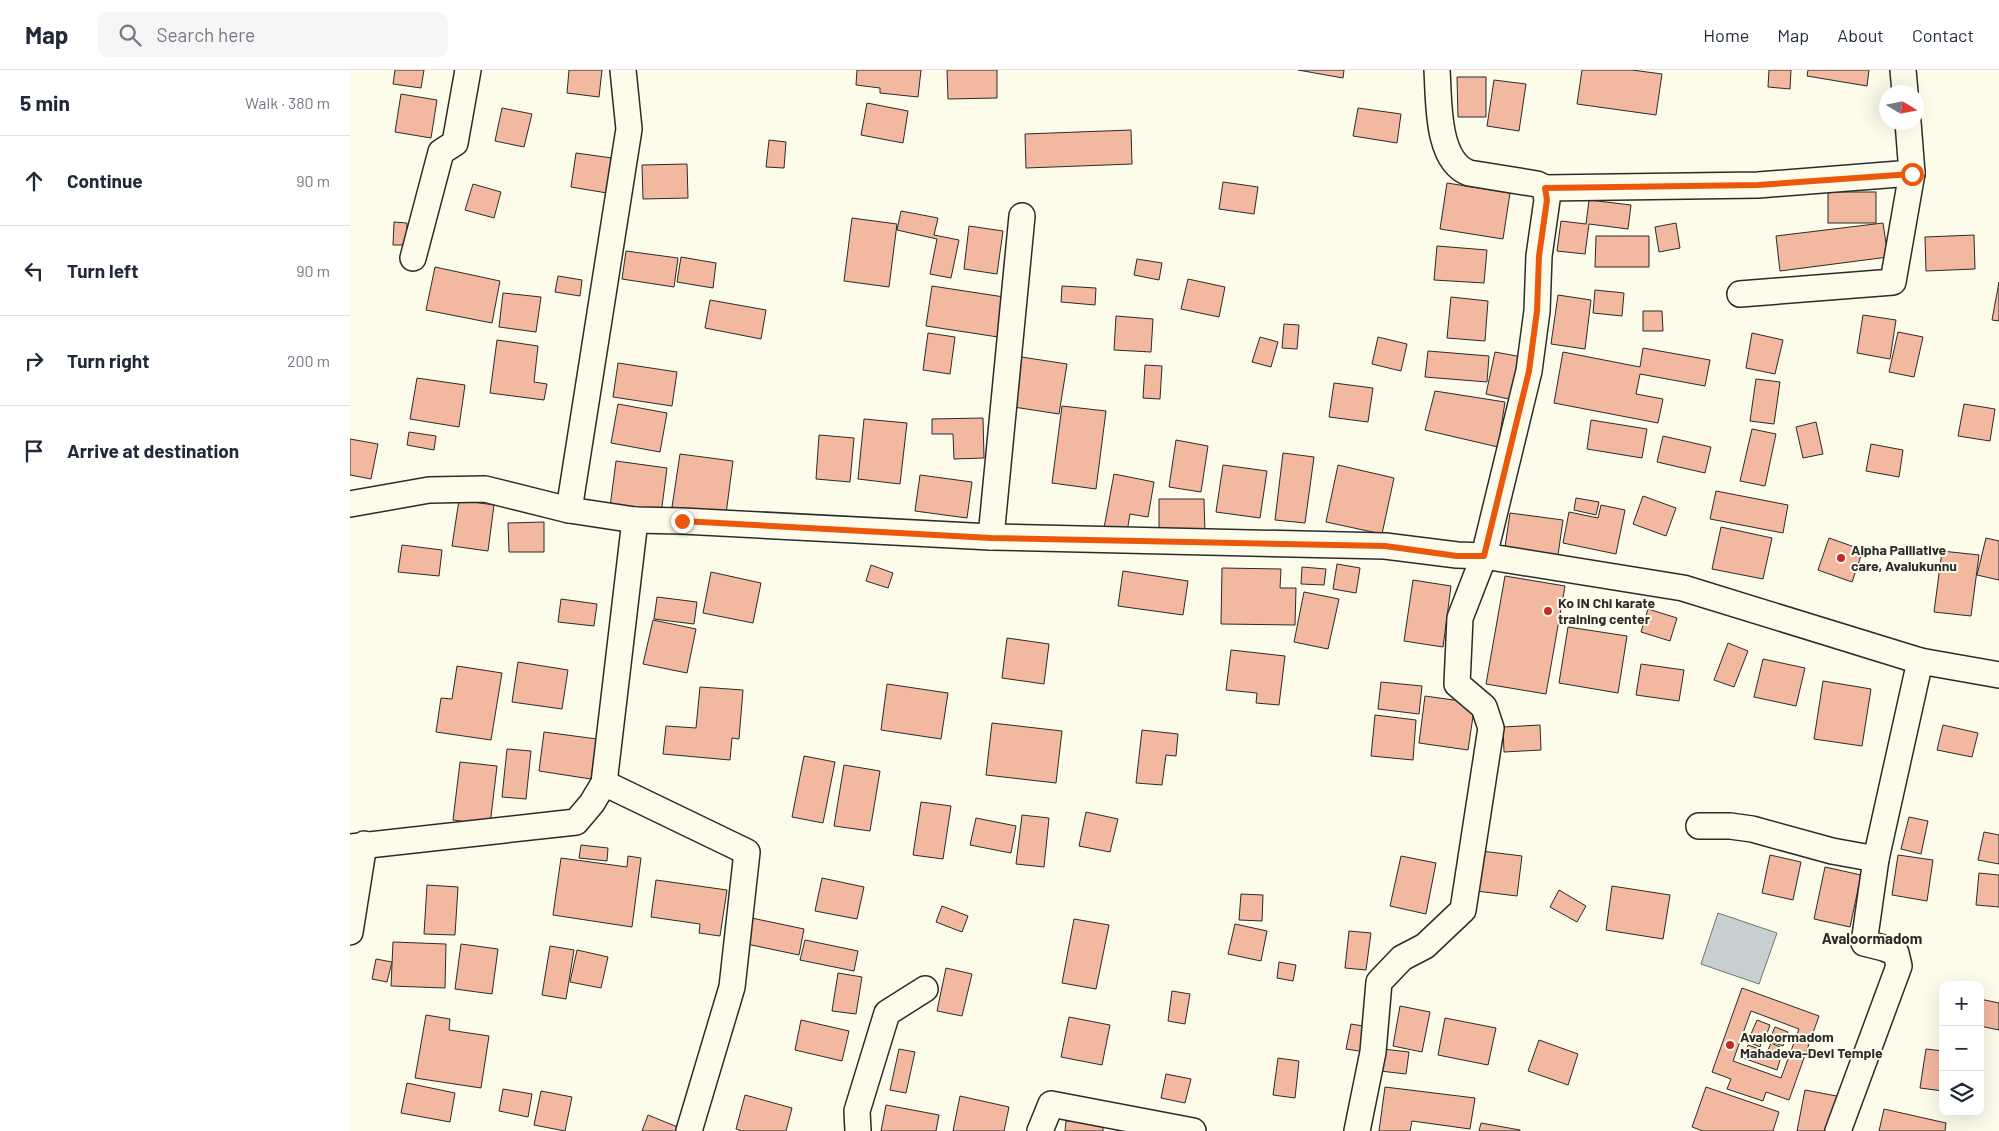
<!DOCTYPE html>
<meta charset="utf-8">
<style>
body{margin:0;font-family:Barlow,sans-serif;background:#f6f6f7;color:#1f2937}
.controls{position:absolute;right:15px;bottom:15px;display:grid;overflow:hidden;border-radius:10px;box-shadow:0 5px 20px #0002}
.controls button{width:45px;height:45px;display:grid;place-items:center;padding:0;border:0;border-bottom:1px solid #e0e1e3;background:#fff;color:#1f2937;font:25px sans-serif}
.compass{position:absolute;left:1529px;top:15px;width:45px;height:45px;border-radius:50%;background:#fff;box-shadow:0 5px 20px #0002;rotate:100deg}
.stop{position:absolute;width:15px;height:15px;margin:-11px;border:4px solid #ea580c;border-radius:50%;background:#fff}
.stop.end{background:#ea580c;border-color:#fff;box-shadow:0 1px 5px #0008}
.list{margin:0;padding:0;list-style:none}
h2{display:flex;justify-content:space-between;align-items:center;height:65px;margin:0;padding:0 20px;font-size:21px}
h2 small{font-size:16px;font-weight:400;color:#747a83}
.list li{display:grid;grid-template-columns:32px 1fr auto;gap:15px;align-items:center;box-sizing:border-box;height:90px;padding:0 20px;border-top:1px solid #e0e1e3}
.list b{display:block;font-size:19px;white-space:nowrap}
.list em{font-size:16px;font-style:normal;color:#747a83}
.icon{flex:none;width:28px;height:28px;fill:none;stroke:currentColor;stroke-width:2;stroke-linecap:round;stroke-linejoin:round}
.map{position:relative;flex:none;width:1649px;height:1061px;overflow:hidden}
header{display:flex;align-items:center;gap:30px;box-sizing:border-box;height:70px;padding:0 25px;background:#fff;border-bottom:1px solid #e0e1e3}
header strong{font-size:24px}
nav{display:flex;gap:28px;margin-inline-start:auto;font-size:18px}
.search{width:350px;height:45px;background:#f6f6f7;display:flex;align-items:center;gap:12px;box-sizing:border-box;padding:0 18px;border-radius:10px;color:#747a83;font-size:19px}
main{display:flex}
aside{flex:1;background:#fff}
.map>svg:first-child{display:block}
.water{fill:#c7d0d0;stroke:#74746e}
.building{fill:#f2b8a0;stroke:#2b2b2b;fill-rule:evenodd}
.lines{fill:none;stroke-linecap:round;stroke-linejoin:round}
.street-casing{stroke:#2b2b2b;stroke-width:28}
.street{stroke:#fdfbea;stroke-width:25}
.route{stroke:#ea580c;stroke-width:6}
.poi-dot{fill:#c62828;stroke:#fdfbea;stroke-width:2}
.labels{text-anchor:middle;stroke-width:4;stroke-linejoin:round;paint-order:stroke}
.poi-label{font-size:14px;font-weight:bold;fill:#2b2b2b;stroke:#fdfbea;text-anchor:start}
.neighbourhood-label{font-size:15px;font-weight:bold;fill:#2b2b2b;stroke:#fdfbea}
</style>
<header>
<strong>Map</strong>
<div class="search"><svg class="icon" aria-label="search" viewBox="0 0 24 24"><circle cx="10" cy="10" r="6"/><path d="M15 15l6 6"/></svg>Search here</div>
<nav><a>Home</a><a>Map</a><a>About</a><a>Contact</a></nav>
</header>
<main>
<aside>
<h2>5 min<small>Walk · 380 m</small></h2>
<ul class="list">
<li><svg class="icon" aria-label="ahead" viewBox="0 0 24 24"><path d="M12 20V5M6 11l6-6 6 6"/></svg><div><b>Continue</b></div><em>90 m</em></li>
<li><svg class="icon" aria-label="left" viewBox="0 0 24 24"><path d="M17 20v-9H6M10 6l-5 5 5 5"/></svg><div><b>Turn left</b></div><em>90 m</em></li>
<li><svg class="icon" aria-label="right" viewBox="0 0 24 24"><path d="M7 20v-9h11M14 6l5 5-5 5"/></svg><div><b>Turn right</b></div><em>200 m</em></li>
<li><svg class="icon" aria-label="arrive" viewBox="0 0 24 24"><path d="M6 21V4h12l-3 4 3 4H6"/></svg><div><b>Arrive at destination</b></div></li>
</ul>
</aside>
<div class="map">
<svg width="1649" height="1061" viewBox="0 0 1649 1061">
<rect width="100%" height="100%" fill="#fdfbea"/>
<!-- water -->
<path class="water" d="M1368,843L1427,863L1409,914L1351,894Z"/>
<!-- building -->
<g class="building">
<path d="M45,0H74L71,18L43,14Z"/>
<path d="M219,0H252L249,27L217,23Z"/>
<path d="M507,0H571L568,27L530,23V18L506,15Z"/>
<path d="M597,0H647V28L598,29Z"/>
<path d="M948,0H994L993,8Z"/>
<path d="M1232,0H1282L1312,4L1306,45L1227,34Z"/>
<path d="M1419,0H1441L1440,19L1418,17Z"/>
<path d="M1458,0H1519L1517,16L1457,6Z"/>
<path d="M1107,7H1136V47H1108Z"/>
<path d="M1144,10L1176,14L1169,61L1137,56Z"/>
<path d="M51,24L87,30L81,68L45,62Z"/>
<path d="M517,33L558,41L553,73L511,65Z"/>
<path d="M152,38L182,44L174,77L145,71Z"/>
<path d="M1008,38L1051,44L1047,73L1003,66Z"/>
<path d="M781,60L782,94L676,98L675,64Z"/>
<path d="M419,70L436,72L434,98L416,97Z"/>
<path d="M226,83L262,88L257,123L221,117Z"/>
<path d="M337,94L338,128L293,129L292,95Z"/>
<path d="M873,112L908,117L904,144L869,139Z"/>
<path d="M1097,113L1160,123L1153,169L1090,159Z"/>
<path d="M123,114L151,122L144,148L115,140Z"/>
<rect x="1478" y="122" width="48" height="31"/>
<path d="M1239,130L1281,135L1278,159L1239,154L1235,184L1207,181L1211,151L1236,154Z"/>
<path d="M551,141L588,148L584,165L609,170L601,208L580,204L587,169L547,160Z"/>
<path d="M502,148L547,154L539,217L494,211Z"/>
<path d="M44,152L57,153L56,175H43Z"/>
<path d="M1326,153L1330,178L1309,182L1305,157Z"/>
<path d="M1533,153L1538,187L1430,201L1426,166Z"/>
<path d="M619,156L653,161L647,204L614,199Z"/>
<path d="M1624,165L1625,199L1576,201L1575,167Z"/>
<path d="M1246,166H1299V197H1245Z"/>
<path d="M1087,176L1137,180L1134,213L1084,210Z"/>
<path d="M276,181L328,188L324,217L272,209Z"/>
<path d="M331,187L366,193L363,218L327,212Z"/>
<path d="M787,189L812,193L809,210L784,205Z"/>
<path d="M85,197L150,211L142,253L76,240Z"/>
<path d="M208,206L232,210L230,226L205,222Z"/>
<path d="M838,209L875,217L869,247L831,239Z"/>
<path d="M1649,212V251L1642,250Z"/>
<path d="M582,216L654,227L648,267L576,256Z"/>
<path d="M712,216L746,218L745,235L711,232Z"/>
<path d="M1245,220L1274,223L1272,246L1243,243Z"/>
<path d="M153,223L191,227L186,262L149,257Z"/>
<path d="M1208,225L1241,230L1235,279L1201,274Z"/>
<path d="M1101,227L1138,231L1135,271L1097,268Z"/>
<path d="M360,230L416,240L411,269L355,258Z"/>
<path d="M1293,241H1312L1313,261H1293Z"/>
<path d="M1513,245L1546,250L1540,289L1507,283Z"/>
<path d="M766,246L803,249L801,282L764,280Z"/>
<path d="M934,254L949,255L947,279L932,278Z"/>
<path d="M1548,262L1573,267L1564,307L1539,302Z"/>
<path d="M578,263L605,267L600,304L573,300Z"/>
<path d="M1402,263L1433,270L1425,304L1396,298Z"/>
<path d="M910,267L928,272L921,297L902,292Z"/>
<path d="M1028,267L1057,274L1051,301L1022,294Z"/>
<path d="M147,270L188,276L184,312L197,314L194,330L140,323Z"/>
<path d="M1293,278L1360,290L1355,316L1290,304L1286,324L1313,329L1308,353L1204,333L1213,282L1290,297Z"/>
<path d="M1078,281L1139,286L1137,312L1075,307Z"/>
<path d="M1145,282L1172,287L1163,330L1136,324Z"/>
<path d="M665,286L717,294L709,344L657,336Z"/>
<path d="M268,293L327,302L322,336L263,327Z"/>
<path d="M795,295L812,296L810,329L793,328Z"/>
<path d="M67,308L115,315L109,357L60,349Z"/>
<path d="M1406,309L1430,312L1424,354L1400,351Z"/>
<path d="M984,313L1023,318L1018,352L979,347Z"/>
<path d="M1085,321L1155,332L1148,377L1075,360Z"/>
<path d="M268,334L317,343L310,382L261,373Z"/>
<path d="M1614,334L1645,339L1640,371L1608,366Z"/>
<path d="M712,336L756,341L746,419L702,413Z"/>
<path d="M633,348L634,388L604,389L603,364H582V349Z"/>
<path d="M514,349L557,353L550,414L508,409Z"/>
<path d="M1241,350L1297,359L1292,388L1237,379Z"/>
<path d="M1466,352L1473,384L1453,388L1446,357Z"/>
<path d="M1402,359L1426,364L1415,416L1390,411Z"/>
<path d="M59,362L86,366L84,380L57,375Z"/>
<path d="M469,365L504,368L500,412L466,409Z"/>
<path d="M1313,366L1361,377L1355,403L1307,392Z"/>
<path d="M0,369L28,374L21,409L0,405Z"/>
<path d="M826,370L858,376L851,422L819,417Z"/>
<path d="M1521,374L1553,380L1549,407L1516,401Z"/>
<path d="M933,383L964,387L955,453L925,450Z"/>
<path d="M330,384L383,391L376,444L322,437Z"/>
<path d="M266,391L317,398L311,444L260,437Z"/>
<path d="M873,395L917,401L910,448L866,442Z"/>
<path d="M988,395L1044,408L1032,464L976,452Z"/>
<path d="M764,404L804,412L798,447L780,444L777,462L754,458Z"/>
<path d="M570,405L622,412L617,448L565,441Z"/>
<path d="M1366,421L1438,435L1433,463L1360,449Z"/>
<path d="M1293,426L1326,438L1316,466L1283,454Z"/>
<path d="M1226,428L1249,432L1246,445L1224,440Z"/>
<path d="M809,429H854L855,464H809Z"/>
<path d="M109,430L144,435L138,481L102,476Z"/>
<path d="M1251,435L1275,440L1266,484L1213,473L1219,442L1248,448Z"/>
<path d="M1160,443L1213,450L1208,485L1155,477Z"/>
<path d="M194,452V482H159L158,453Z"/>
<path d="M1371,457L1422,468L1413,509L1362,499Z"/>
<path d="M1479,468L1513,480L1502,512L1468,500Z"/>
<path d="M1636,468L1649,471V510L1627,505Z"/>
<path d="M52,475L92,480L89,506L48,502Z"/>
<path d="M1592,481L1629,485L1621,546L1584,542Z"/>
<path d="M987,494L1010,498L1006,523L983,519Z"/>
<path d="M521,495L543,503L538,518L516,511Z"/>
<path d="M952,497L976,499L974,515L951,514Z"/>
<path d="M872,498L931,499L930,518H946L945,555L871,554Z"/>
<path d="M773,501L838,511L833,545L768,536Z"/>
<path d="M361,502L411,513L403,553L353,543Z"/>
<path d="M1155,506L1215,516L1196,624L1136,614Z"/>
<path d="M1063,510L1101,516L1093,577L1054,571Z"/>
<path d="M954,522L989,529L978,579L944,572Z"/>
<path d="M307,527L347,532L344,554L304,549Z"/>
<path d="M211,529L247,534L244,556L208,552Z"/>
<path d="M1298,539L1327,548L1320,571L1291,562Z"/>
<path d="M303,550L346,559L337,603L293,594Z"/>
<path d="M1218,557L1277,566L1268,623L1209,613Z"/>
<path d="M657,568L699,574L694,614L652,608Z"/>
<path d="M1378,573L1398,581L1384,617L1364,610Z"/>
<path d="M881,580L935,586L929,635L906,633L907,623L876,620Z"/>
<path d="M1413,589L1455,598L1446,636L1404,627Z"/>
<path d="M168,592L218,600L212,639L162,632Z"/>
<path d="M1291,594L1334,600L1329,631L1286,625Z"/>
<path d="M107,596L152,603L141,670L86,662L91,628L102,629Z"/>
<path d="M1473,611L1521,619L1512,676L1464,669Z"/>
<path d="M1031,612L1072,616L1069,644L1028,639Z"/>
<path d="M537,614L598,623L591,669L531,660Z"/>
<path d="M350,617L393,620L389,669L382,668L380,690L313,684L316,656L346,658Z"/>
<path d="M1075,626L1125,633L1118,680L1069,673Z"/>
<path d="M1025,645L1066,650L1063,690L1021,686Z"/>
<path d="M642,653L712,661L706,713L636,705Z"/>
<path d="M1190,655L1191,680L1154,682L1153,657Z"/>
<path d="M1593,655L1628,663L1622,687L1587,680Z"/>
<path d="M792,660L828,664L826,686L816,685L812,715L786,713Z"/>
<path d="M194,662L247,669L241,709L189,701Z"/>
<path d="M157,679L181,681L176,729L152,727Z"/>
<path d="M454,686L485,692L473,753L442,747Z"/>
<path d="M110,692L147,696L140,755L103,750Z"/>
<path d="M494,695L530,701L520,761L484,756Z"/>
<path d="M571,732L601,736L593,789L563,785Z"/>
<path d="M736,742L768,749L760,782L729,776Z"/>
<path d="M672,745L699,748L694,797L666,794Z"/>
<path d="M1559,747L1578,751L1571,784L1551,779Z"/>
<path d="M626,748L666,756L661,783L620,775Z"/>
<path d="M1634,762L1649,765V794L1628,790Z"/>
<path d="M231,775L258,778L257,791L229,788Z"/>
<path d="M1123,780L1172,786L1167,826L1118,820Z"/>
<path d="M1420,785L1451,792L1443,830L1412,823Z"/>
<path d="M1548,785L1583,790L1577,831L1542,825Z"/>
<path d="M278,786L291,788L282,857L203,845L211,788L277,797Z"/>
<path d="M1051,786L1086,793L1076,844L1040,836Z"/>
<path d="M1475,797L1511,805L1500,857L1464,849Z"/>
<path d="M1629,803L1649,805V837L1626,835Z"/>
<path d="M472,808L514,817L507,849L465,841Z"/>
<path d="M306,810L377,820L370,866L349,863L350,854L301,847Z"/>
<path d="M77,815L108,817L105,865L74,864Z"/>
<path d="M1262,816L1320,825L1313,869L1256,860Z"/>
<path d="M1209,820L1236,836L1227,852L1200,837Z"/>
<path d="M891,824L913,825L912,851L889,850Z"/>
<path d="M592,836L618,846L612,862L586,852Z"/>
<path d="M397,847L454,859L449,885L392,873Z"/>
<path d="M724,849L759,855L746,919L712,913Z"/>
<path d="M885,854L917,861L911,891L878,884Z"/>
<path d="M999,861L1021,863L1016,900L995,898Z"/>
<path d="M455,870L508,881L504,901L450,890Z"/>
<path d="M43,872L96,874L95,918L41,916Z"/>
<path d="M111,874L148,879L142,924L105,919Z"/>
<path d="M200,876L224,880L216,929L192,925Z"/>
<path d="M227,880L258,887L251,918L220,912Z"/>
<path d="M26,889L42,892L37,912L22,909Z"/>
<path d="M929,892L946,895L943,911L927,908Z"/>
<path d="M596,898L622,904L612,946L587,941Z"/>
<path d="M488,903L512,907L506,944L482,941Z"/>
<path d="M1392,918L1469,946L1439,1030L1416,1022L1413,1031L1377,1019L1381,1009L1362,1002ZM1401,941L1449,959L1431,1008L1383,991Z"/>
<path d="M822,921L840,924L835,954L818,951Z"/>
<path d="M1630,929L1649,933V960L1630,956Z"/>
<path d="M1050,936L1080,942L1072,982L1043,976Z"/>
<path d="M76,945L100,949L99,960L139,966L131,1018L65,1008Z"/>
<path d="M719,947L760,955L752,995L711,987Z"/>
<path d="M1095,948L1146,958L1138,995L1088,985Z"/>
<path d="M451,950L499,961L492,991L445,980Z"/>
<path d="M1407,950L1420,955L1415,969L1401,964Z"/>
<path d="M1001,954L1019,957L1015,982L996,979Z"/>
<path d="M1425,957L1438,962L1433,976L1419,971Z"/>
<path d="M1403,967L1412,970L1410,977L1401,973Z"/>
<path d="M1189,970L1228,984L1218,1015L1178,1001Z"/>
<path d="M1421,973L1430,977L1427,983L1418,980Z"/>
<path d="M1398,975L1431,987L1427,1000L1393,988Z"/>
<path d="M549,979L565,982L556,1023L540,1020Z"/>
<path d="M1033,979L1059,982L1056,1004L1030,1001Z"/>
<path d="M1576,979L1593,981V1021L1570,1018Z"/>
<path d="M928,988L949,991L945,1028L923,1025Z"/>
<path d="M816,1004L841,1009L835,1033L811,1028Z"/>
<path d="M57,1013L105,1023L100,1052L51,1043Z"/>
<path d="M1035,1017L1125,1028L1120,1059L1062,1051L1060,1061H1029Z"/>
<path d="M1356,1017L1429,1042L1423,1061H1353L1342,1057Z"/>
<path d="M153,1019L182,1024L178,1047L149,1041Z"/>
<path d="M1455,1020L1492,1027L1485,1061H1447Z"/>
<path d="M191,1021L222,1027L215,1061L184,1055Z"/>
<path d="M395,1025L442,1038L436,1061H392L386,1059Z"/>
<path d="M610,1026L659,1037L654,1061H603Z"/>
<path d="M536,1035L589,1045L586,1061H531Z"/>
<path d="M1534,1039L1596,1053L1595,1061H1529Z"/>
<path d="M298,1045L335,1060V1061H292Z"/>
<path d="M716,1051L753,1053V1061H715Z"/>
<path d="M1131,1053L1170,1060V1061H1129Z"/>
</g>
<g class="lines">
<defs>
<g id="street">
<path d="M1553,0L1555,22"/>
<path d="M1195,118L1408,115L1562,103L1558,52"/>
<path d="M63,188L91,82L105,73L118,0"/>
<path d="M1390,224L1543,212L1562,103"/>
<path d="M0,434L79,420L135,419L219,440L285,450L332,451L641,467L1035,476L1107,485L1134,486L1333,518L1570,591L1649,605"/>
<path d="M219,440L279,59L273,0"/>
<path d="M641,467L672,146"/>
<path d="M254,713L397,782L382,917L339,1061"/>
<path d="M1349,756H1380L1402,759L1482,781L1526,789"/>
<path d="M0,777L226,752L242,733L254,713L285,450"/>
<path d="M0,862L14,774"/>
<path d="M508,1061L507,1041L537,943L575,919"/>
<path d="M690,1061L701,1034L843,1061"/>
<path d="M1007,1061L1023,982L1029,912L1052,888L1075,876L1113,840L1141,658L1134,637L1107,614L1110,548L1134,486L1179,301L1187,241L1189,186L1197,130L1195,118L1187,114L1119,103C1086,91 1089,29 1087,0"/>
<path d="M1488,1061L1549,896L1546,883L1534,878L1514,873L1526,789L1570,591"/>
</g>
</defs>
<!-- street casing -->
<use href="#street" class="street-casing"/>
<!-- street -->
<use href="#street" class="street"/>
</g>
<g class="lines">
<!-- route -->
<path class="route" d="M332,451L641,468L1035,476L1107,486H1134L1179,301L1187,241L1189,186L1197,130L1195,118L1408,115L1562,104"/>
</g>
<!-- markers -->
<g class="poi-dot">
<circle cx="1491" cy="488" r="5"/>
<circle cx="1198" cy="541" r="5"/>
<circle cx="1380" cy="975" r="5"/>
</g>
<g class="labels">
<!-- poi labels -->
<g class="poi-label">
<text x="1501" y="485">Alpha Palliative<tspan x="1501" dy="16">care, Avalukunnu</tspan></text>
<text x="1208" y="538">Ko IN Chi karate<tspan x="1208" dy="16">training center</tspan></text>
<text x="1390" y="972">Avaloormadom<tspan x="1390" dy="16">Mahadeva-Devi Temple</tspan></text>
</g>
<!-- neighbourhood labels -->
<g class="neighbourhood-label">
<text x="1522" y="874">Avaloormadom</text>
</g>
</g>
</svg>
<div class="controls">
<button>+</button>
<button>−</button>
<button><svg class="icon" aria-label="layers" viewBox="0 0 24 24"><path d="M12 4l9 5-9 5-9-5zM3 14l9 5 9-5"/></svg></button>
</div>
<svg class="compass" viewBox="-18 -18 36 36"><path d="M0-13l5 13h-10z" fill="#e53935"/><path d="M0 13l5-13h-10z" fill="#747a83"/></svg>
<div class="stop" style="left:1562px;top:104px"></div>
<div class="stop end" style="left:332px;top:451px"></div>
</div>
</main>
